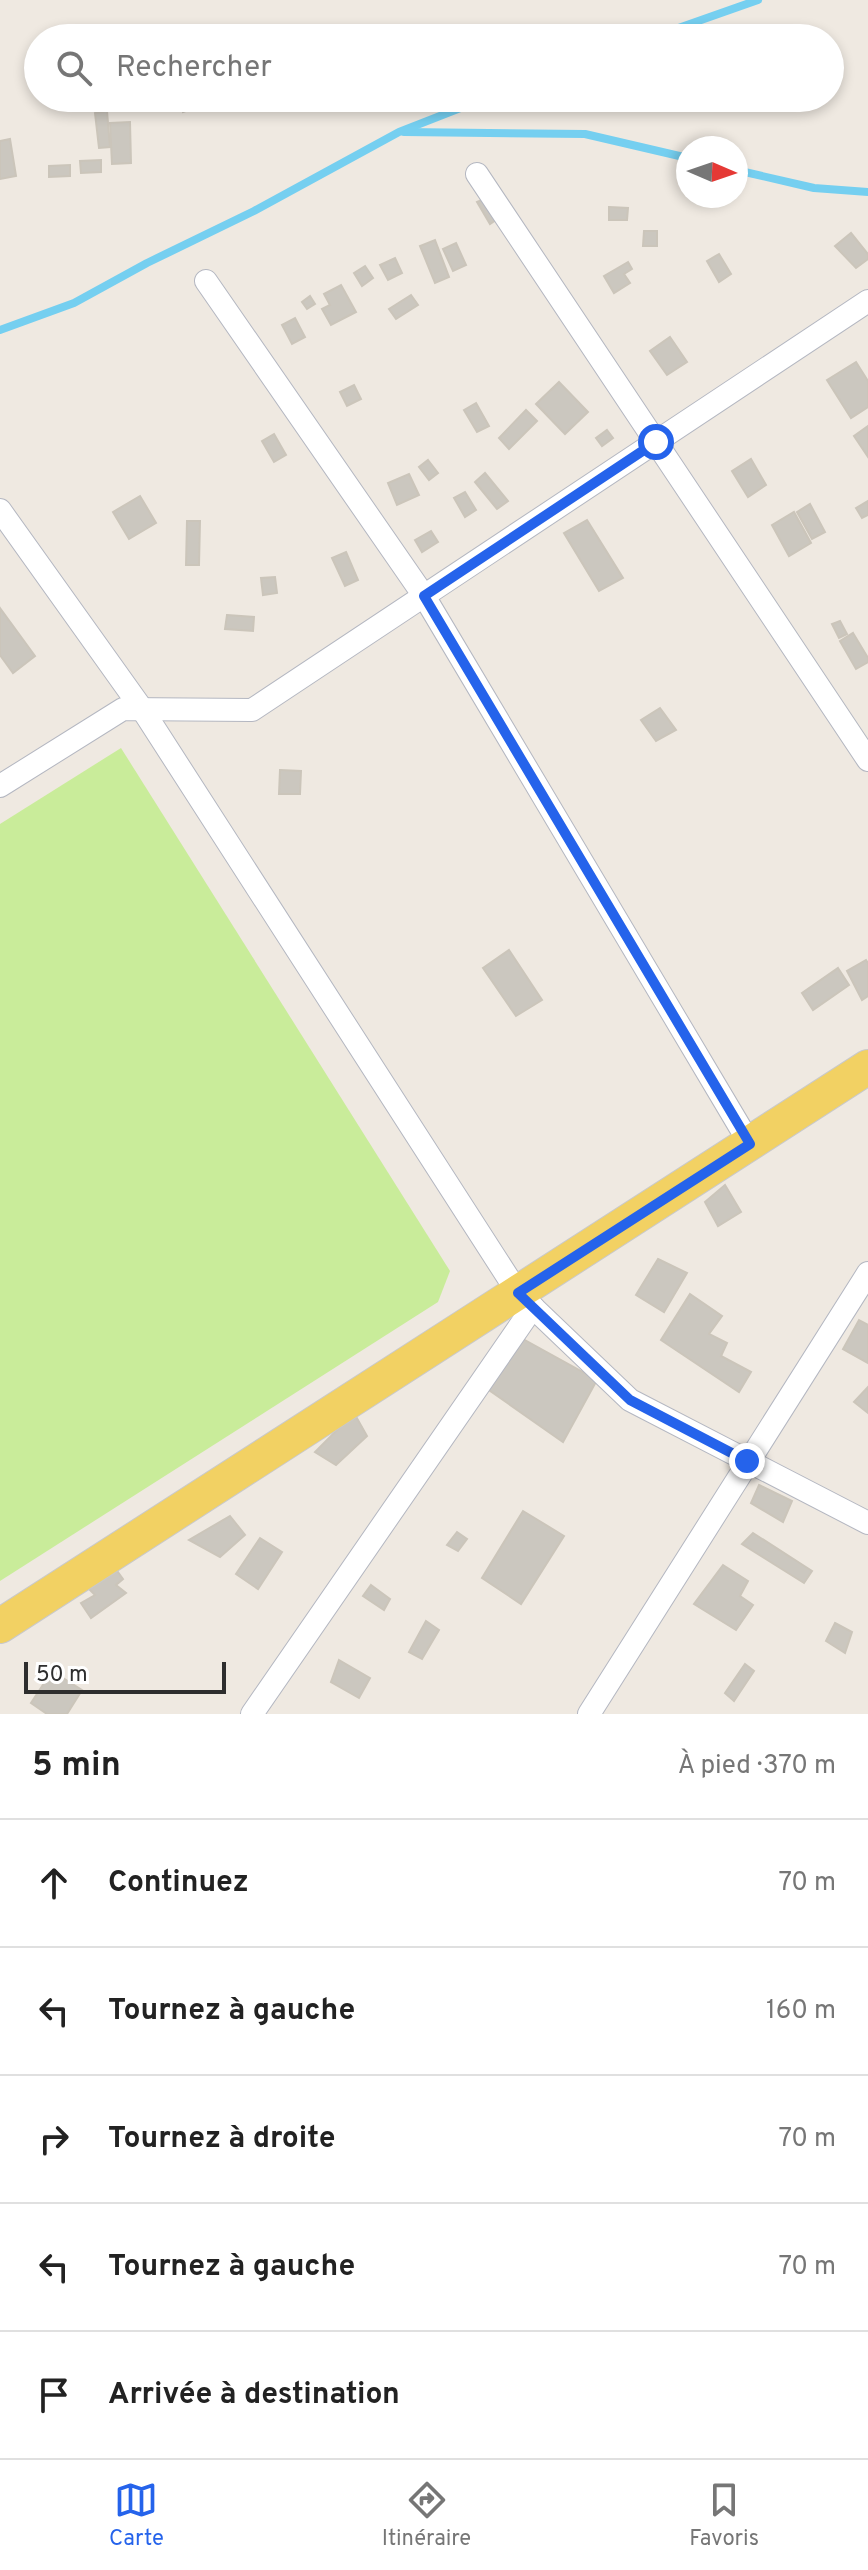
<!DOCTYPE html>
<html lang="fr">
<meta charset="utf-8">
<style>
body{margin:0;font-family:Overpass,sans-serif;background:#f6f6f6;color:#222}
.compass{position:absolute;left:676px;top:136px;width:72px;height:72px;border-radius:50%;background:#fff;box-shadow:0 4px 12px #0003;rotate:92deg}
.scale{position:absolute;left:24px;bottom:20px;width:202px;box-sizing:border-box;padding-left:8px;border:4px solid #2e2e2e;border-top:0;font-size:22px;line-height:28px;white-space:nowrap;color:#2e2e2e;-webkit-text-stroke:6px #fff;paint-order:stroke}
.stop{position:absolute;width:24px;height:24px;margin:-18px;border:6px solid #2563eb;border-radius:50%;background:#fff}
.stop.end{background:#2563eb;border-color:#fff;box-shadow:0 2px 8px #0008}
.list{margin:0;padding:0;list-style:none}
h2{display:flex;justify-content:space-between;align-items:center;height:104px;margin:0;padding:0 32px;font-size:34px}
h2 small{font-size:26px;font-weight:400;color:#767676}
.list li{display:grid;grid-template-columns:52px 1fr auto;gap:24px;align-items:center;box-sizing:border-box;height:128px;padding:0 32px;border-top:2px solid #e0e0e0}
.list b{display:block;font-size:30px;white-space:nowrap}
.list em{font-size:26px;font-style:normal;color:#767676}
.icon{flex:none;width:44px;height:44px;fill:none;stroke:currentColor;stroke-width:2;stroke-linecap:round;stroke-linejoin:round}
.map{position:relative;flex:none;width:868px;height:1714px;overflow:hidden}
.search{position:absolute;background:#fff;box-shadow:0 4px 12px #0003;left:24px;right:24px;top:24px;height:88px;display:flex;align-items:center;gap:20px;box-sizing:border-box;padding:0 28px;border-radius:44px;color:#767676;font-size:30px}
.sheet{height:744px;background:#fff}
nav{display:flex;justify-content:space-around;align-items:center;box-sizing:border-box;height:112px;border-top:2px solid #e0e0e0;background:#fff;font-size:22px;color:#767676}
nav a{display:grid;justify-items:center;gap:4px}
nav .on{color:#2563eb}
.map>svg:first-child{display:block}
.pitch{fill:#c9ec9a}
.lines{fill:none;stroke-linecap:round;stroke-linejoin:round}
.stream{stroke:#75cff0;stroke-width:8}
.building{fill:#cbc7bf;stroke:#cbc5ba;stroke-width:2}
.street-casing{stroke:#b4b7c1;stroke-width:24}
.primary-casing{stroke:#c9c9c9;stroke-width:36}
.street{stroke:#fff;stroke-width:22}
.primary{stroke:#f2d163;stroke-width:34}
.route{stroke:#2563eb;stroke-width:10}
</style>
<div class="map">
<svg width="868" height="1714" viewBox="0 0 868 1714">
<rect width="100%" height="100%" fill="#efe9e1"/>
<!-- pitch -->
<path class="pitch" d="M121,748L450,1271L438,1302L0,1581V824Z"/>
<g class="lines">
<!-- stream -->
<g class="stream">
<path d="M650,38L758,0"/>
<path d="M404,132L585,134L688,158"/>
<path d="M736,170L814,188L868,192"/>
<path d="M0,330L74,303L147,263L254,211L399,132L486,98"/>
</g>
</g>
<!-- building -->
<g class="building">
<path d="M178,98H211L212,102L183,112Z"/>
<path d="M107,111L110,147L99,148L95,113Z"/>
<path d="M130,122L131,163L112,164L110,123Z"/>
<path d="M10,139L16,176L0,179V141Z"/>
<path d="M101,160V172L81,173L80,161Z"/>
<path d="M70,165V176L49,177V166Z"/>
<path d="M484,199L496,220L490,224L477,202Z"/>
<path d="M609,207L628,208L627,220H609Z"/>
<path d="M644,231H657V246H643Z"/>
<path d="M851,233L868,254V259L856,268L835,246Z"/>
<path d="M435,240L449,277L435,283L420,246Z"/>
<path d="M456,243L466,265L453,271L443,249Z"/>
<path d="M719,254L731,274L719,282L707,261Z"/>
<path d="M395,258L402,273L388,280L380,265Z"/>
<path d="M628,262L632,269L624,274L630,283L614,293L604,276Z"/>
<path d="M365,266L373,278L362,286L354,273Z"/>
<path d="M341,285L356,312L331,325L322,309L330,305L324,294Z"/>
<path d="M411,295L418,305L396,319L389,309Z"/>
<path d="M310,296L315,304L307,309L302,302Z"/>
<path d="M295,318L305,337L292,344L282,325Z"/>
<path d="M670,337L687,362L667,375L650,351Z"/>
<path d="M856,362L868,381V407L851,418L827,380Z"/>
<path d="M559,382L588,412L565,434L536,404Z"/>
<path d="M354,385L361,399L347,406L340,392Z"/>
<path d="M476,403L489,426L477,432L464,410Z"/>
<path d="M526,410L537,421L509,449L499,438Z"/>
<path d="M868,426V457L854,436Z"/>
<path d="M607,430L613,438L602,446L596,438Z"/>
<path d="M274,434L286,455L274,462L262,441Z"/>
<path d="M751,459L766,485L748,497L732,471Z"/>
<path d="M428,460L438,473L429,480L419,467Z"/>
<path d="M485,473L508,501L497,509L475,482Z"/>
<path d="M409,474L419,495L397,505L388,483Z"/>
<path d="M465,492L476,510L465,517L454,498Z"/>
<path d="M140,496L156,523L129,539L113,512Z"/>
<path d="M868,501V515L862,518L856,508Z"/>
<path d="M810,504L825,532L812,539L797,512Z"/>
<path d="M794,512L811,543L789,556L772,525Z"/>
<path d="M587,520L623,578L599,591L564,533Z"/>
<path d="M187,521H200L199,565H186Z"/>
<path d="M431,531L438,542L422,552L415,540Z"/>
<path d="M346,552L358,580L345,586L332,558Z"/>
<path d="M275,577L277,593L263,595L261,578Z"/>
<path d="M0,608L35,656L13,673L0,655Z"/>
<path d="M227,615L254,617L253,631L225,629Z"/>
<path d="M840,621L847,634L839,638L832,624Z"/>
<path d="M853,633L868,658V662L856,669L840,641Z"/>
<path d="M660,708L676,730L656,741L641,720Z"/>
<path d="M280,770L301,771L300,794H279Z"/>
<path d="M509,950L542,1000L516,1016L483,968Z"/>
<path d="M866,960L868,963V996L862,1000L847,971Z"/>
<path d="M838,968L849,985L813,1010L802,993Z"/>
<path d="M725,1185L741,1212L718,1226L705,1202Z"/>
<path d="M658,1259L687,1273L664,1312L636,1295Z"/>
<path d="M690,1294L722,1316L709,1334L727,1343L721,1356L751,1372L739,1392L661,1340Z"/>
<path d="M859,1320L868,1325V1363L843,1349Z"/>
<path d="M523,1339L597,1380L563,1442L486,1388Z"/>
<path d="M868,1387V1413L854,1402Z"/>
<path d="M354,1413L367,1436L336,1465L315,1452Z"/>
<path d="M759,1485L792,1501L783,1522L751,1503Z"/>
<path d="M523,1511L564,1536L521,1604L482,1578Z"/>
<path d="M230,1516L245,1535L220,1557L189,1540Z"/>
<path d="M457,1532L467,1539L458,1551L447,1545Z"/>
<path d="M753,1533L812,1571L804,1583L742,1544Z"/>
<path d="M260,1538L282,1552L258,1589L236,1574Z"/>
<path d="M723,1565L748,1581L740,1596L753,1605L736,1630L694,1604Z"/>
<path d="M115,1568L123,1579L116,1585L126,1593L91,1618L81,1603L95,1595L87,1587Z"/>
<path d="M371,1585L390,1599L384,1610L363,1596Z"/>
<path d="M426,1621L439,1630L422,1659L409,1652Z"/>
<path d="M835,1623L852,1632L845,1653L826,1641Z"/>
<path d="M339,1660L370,1678L359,1698L331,1682Z"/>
<path d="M745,1664L754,1671L734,1701L725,1693Z"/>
<path d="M52,1671L82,1690L67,1714H47L31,1703Z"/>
</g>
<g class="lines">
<defs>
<g id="street">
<path d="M477,174L868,760"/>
<path d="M206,281L424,596L750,1144"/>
<path d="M0,510L142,709L518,1293L630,1400L868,1523"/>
<path d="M0,786L123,709L252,710L868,301"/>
<path d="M252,1714L533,1307"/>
<path d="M589,1714L868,1273"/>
</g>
<path id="primary" d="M0,1626L868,1067"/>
</defs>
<!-- street casing -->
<use href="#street" class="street-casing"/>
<!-- primary casing -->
<use href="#primary" class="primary-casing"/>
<!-- street -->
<use href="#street" class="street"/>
<!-- primary -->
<use href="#primary" class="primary"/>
</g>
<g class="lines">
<!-- route -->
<path class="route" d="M656,442L424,596L750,1144L518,1293L630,1400L747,1461"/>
</g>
</svg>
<svg class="compass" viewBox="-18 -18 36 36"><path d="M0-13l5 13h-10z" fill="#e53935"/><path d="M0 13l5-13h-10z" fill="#767676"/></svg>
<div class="scale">50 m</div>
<div class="stop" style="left:656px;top:442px"></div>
<div class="stop end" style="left:747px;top:1461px"></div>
<div class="search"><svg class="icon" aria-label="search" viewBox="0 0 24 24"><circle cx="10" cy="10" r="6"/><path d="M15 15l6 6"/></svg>Rechercher</div>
</div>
<section class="sheet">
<h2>5 min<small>À pied · 370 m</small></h2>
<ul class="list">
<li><svg class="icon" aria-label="ahead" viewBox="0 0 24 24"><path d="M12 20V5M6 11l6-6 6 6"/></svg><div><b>Continuez</b></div><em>70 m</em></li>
<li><svg class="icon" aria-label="left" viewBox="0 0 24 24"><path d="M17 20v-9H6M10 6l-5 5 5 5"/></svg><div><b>Tournez à gauche</b></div><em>160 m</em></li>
<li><svg class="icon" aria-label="right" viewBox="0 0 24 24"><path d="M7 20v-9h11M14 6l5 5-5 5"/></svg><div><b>Tournez à droite</b></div><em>70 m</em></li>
<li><svg class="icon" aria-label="left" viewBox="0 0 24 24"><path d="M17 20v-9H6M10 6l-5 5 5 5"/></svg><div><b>Tournez à gauche</b></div><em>70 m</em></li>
<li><svg class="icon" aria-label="arrive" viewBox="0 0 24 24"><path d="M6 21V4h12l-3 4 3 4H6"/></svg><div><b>Arrivée à destination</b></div></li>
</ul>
</section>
<nav>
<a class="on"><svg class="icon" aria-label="map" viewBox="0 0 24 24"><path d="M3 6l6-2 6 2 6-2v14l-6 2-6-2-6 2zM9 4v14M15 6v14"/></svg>Carte</a>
<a><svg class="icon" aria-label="directions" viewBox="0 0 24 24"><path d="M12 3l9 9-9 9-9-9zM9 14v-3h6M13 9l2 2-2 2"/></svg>Itinéraire</a>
<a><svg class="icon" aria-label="saved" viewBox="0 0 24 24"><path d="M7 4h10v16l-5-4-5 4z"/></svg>Favoris</a>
</nav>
